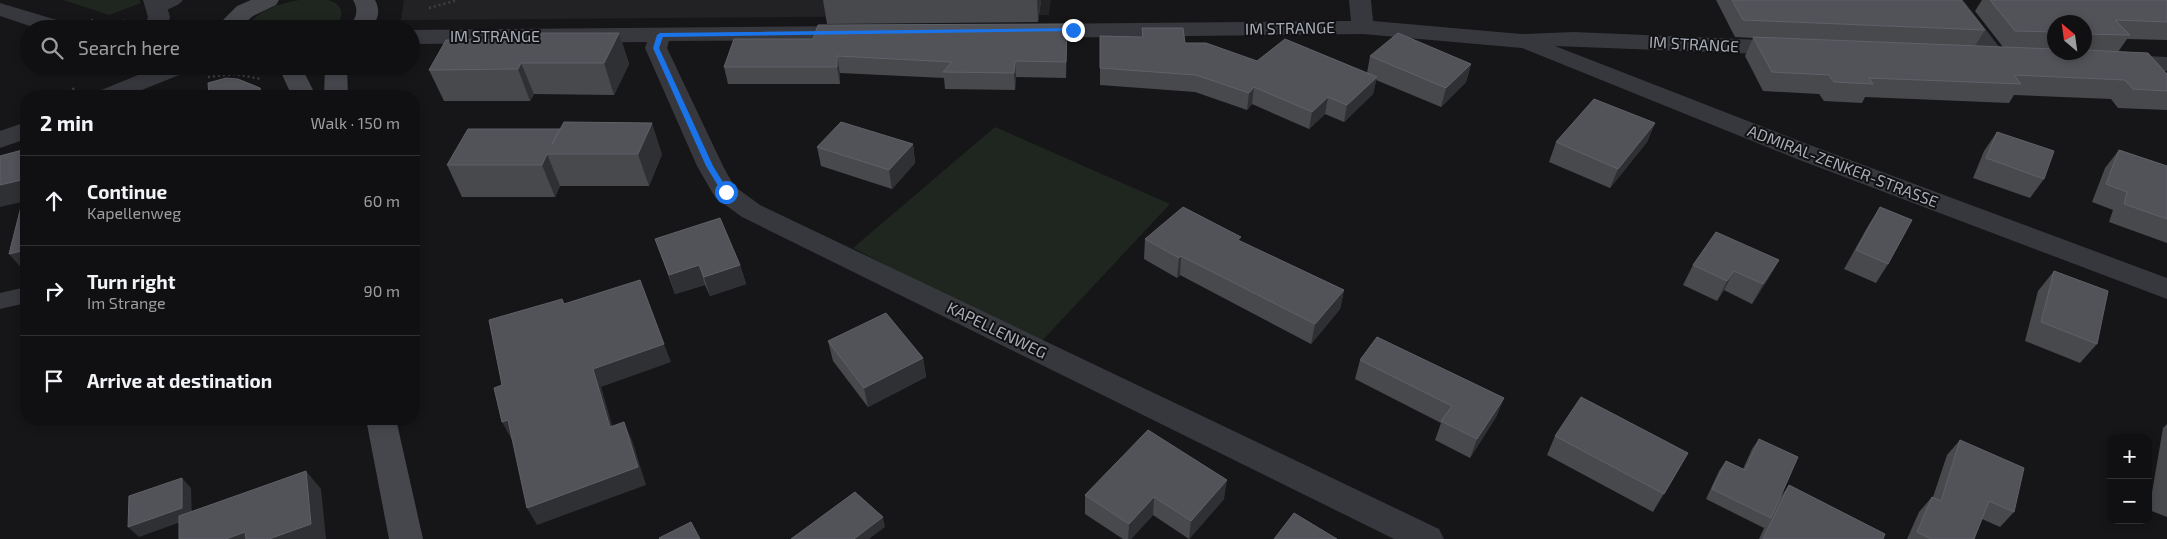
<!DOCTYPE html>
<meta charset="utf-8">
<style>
body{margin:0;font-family:"Exo 2",sans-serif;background:#1e1e20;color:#f1f3f6}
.controls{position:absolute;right:15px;bottom:15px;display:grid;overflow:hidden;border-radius:10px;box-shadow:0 2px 8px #0003}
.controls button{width:45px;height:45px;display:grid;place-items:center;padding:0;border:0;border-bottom:1px solid #303032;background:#101012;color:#f1f3f6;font:25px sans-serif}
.compass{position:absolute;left:2047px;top:15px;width:45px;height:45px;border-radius:50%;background:#101012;box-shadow:0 2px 8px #0003;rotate:331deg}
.stop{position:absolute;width:15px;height:15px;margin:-11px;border:4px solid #1a73e8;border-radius:50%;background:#fff}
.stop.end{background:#1a73e8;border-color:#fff;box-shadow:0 1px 5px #0008}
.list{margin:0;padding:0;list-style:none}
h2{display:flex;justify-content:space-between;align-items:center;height:65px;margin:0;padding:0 20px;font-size:21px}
h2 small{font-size:16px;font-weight:400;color:#9c9d9f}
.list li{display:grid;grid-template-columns:32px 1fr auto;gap:15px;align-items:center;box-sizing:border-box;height:90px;padding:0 20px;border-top:1px solid #303032}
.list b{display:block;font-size:19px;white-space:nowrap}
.list p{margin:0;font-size:16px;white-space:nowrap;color:#9c9d9f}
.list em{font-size:16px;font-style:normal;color:#9c9d9f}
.icon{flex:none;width:28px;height:28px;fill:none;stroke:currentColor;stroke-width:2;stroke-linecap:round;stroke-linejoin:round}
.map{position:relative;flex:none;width:2167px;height:539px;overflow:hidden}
.search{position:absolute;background:#101012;box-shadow:0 2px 8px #0003;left:20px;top:20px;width:400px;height:55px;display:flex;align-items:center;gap:12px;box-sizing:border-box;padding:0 18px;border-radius:28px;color:#9c9d9f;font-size:19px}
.panel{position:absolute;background:#101012;box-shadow:0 2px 8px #0003;left:20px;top:90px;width:400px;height:335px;border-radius:20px}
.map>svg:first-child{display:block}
.built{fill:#222225}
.green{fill:#1e261f}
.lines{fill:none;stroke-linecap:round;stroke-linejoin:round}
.path{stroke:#3d3f44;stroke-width:2.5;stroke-dasharray:2 3;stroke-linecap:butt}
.service{fill:#37383d;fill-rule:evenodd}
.minor{fill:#37383d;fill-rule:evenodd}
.secondary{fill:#45474d;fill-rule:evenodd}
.wall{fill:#47494d;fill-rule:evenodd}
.shaded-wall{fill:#2f3033}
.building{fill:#525359;stroke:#5f6168}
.route{fill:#1a73e8}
.labels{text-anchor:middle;stroke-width:4;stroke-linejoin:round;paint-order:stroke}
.street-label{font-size:16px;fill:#a8adb8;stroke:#111113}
</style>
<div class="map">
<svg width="2167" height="539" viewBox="0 0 2167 539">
<rect width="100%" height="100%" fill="#161618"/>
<!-- built -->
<path class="built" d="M404,0H1051L1049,15L401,20Z"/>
<!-- green -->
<g class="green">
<path d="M63,0H139L141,3L109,15Z"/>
<path d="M299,0C308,0 318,0 327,0C345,3 345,19 333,29H246C256,10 279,4 299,0Z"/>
<path d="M995,127L1170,204L1039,344L853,248Z"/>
</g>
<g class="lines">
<!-- path -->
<g class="path">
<path d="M429,8L458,0"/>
<path d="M91,20L106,26"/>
<path d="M101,29L125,20"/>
<path d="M208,77L234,74L261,79"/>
<path d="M59,96L75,88"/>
</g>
<!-- service -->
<g class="service">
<path d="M158,0H183C177,8 159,13 150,11L147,7L150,3Z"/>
<path d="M26,287V303L0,309V293Z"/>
</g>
<!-- minor -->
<g class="minor">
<path d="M143,0H165L170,17L166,29H144L148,17Z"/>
<path d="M1349,0H1371L1373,21L1521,34L1574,32L1786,41L1794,43L1797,48L1794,53L1786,55L1555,46L1815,147L2167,278V299L1797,159L1522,48L1363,34L1030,38L1022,36L1019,31L1022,26L1030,24L1351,21Z"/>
<path d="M1941,0H1963L2007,57L2004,62L1996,64L1988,62Z"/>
<path d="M0,3L70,24L73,29H39L0,16Z"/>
<path d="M852,26L860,28L863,33L860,38L852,40L669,41L667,48L723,166L734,186L760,205L1439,529L1444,539H1394L742,217L716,198L712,192L697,166L645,48L647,42L411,44V30Z"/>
<path d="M2121,55L2167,57V71L2113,67L2110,62L2113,57Z"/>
<path d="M160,66H192L189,71L127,96H95L99,91Z"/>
<path d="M26,122V139L0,148V131Z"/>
</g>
<!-- secondary -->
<g class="secondary">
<path d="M251,0H279L276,5L253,16L238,29H214L237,6Z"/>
<path d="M353,0H375C381,11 378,19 371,29H348C355,19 360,12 353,0Z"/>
<path d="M278,66H301L316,96H292Z"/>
<path d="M325,66H347L348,96H324Z"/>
<path d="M366,419H396L423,539H389Z"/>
</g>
</g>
<!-- wall -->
<g class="wall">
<path d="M823,0H1041L1038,22L827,24Z"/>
<path d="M1716,0H1961L1985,30L1975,46L2003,47L1975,11L1982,0H2167V40L2127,39L2118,52L2167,74V110L2118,108L2111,99L2014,95L2009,103L1865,97L1862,103L1824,101L1819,94L1763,91L1745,56L1753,38L1735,37ZM2054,22H2084V52H2054Z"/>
<path d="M1067,24L1066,78L1016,77L1015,90L945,89L944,78L840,73V84H728L724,67L813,39Z"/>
<path d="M1142,28L1185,43L1257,61L1367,73L1370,56L1471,64L1466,82L1441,107L1376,80L1373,94L1344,122L1325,114L1309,129L1252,104L1247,110L1195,92L1100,85V36L1142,37Z"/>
<path d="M619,33L629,64L614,95L534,94L530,101H444L429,70L533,39Z"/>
<path d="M1655,123L1647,142L1610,188L1549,162L1556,142Z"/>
<path d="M560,129L662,154L649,186H560L555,197H462L447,165Z"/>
<path d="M1997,132L2044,179L2030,198L1973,178L1984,151Z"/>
<path d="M913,144L915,163L892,189L821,166L817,147Z"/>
<path d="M2119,150L2167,166V243L2109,222L2113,210L2092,202L2105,168Z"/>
<path d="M1880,207L1888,264L1876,283L1844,269L1868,226Z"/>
<path d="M655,239L740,265L746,284L710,296L705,285L675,294Z"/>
<path d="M1145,239L1240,242L1344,290L1340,309L1311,344L1180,275L1177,278L1144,259Z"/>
<path d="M1779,260L1768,279L1752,304L1724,290L1717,301L1683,285L1693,265Z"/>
<path d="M2054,271L2097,344L2080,363L2025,341L2038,291Z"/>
<path d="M828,341L923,358L926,377L868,407L833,361Z"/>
<path d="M1360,360L1504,398L1496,417L1470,458L1435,440L1441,423L1355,379Z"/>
<path d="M2167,424V517L2149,510L2163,428Z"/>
<path d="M1555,436L1688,453L1653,512L1547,455Z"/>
<path d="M1759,439L1780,498L1789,485L1883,539H1759L1765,526L1764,528L1706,499L1719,471L1726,461L1743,469L1752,449Z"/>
<path d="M1960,440L2014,512L2000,527L1982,519L1974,539H1907L1919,512L1932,497H1933L1947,455Z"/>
<path d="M1085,495L1224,499L1189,539L1153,515L1131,539H1123L1085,514Z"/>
</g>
<!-- shaded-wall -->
<g class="shaded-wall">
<path d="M1037,0H1041L1038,22Z"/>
<path d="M1067,24V40L1066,78V62Z"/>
<path d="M619,33L629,64L614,95L604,63Z"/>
<path d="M837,56L840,73V84L837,67Z"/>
<path d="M1015,61L1016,77L1015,90L1014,73Z"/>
<path d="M521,63L534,94L530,101L518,69Z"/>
<path d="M1471,64L1466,82L1441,107L1446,88Z"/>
<path d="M1377,77L1373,94L1344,122L1347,105Z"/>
<path d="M1254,87L1252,104L1247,110L1249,93Z"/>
<path d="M260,88L265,96H261Z"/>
<path d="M1328,97L1325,114L1309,129L1312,112Z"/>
<path d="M652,123L662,154L649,186L638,154Z"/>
<path d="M1655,123L1647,142L1610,188L1618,169Z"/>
<path d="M913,144L915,163L892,189L889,170Z"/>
<path d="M547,154L560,186L555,197L542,165Z"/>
<path d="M26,179V201L0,207V185Z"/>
<path d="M26,250V272H25L9,254Z"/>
<path d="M1181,256L1180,275L1177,278L1179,258Z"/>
<path d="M1779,260L1768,279L1752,304L1763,284Z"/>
<path d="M699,265L705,285L675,294L669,275Z"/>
<path d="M740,265L746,284L710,296L704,277Z"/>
<path d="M1734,271L1724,290L1717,301L1727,281Z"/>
<path d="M1344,290L1340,309L1311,344L1315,324Z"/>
<path d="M664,344L671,362L601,387L618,445L610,427L593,369Z"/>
<path d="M923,358L926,377L868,407L864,388Z"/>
<path d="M1504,398L1496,417L1470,458L1477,439Z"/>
<path d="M508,420L518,438L512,440L502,422Z"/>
<path d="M624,422L632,440L646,485L537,525L527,508Z"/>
<path d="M306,471L321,489L326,539H269Z"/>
<path d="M182,478L191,488L192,518L139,537L128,527Z"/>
<path d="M1227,480L1224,499L1189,539L1191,521Z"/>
<path d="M1154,497L1153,515L1131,539H1128L1129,524Z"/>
<path d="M883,517L885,527L869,539H854Z"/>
<path d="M245,532L252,539H226Z"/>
</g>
<!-- building -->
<g class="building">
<path d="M1732,0H1961L1985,30L1743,20Z"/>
<path d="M1990,0H2167V22L2115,20L2130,35L2084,34V22H2054V32L2015,31Z"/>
<path d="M1067,24L1066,62L1015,61L1014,73L943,72L952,62L837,56V67H724L734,39H813L818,25Z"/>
<path d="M1142,28H1183L1185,43H1206L1257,61L1285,39L1377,77L1347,105L1328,97L1312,112L1254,87L1249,93L1196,75L1100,68V36L1143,37Z"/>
<path d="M536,33H619L604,63H521L518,69L429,70L446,40L533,39Z"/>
<path d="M1398,33L1471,64L1446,88L1370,56Z"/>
<path d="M1753,37L2054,49V52H2084V50L2148,53L2167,74V91L2133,89L2125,80L2014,75L2021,84L1869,78L1873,84L1834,82L1829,75L1772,72Z"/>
<path d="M226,78L238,79L260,88L261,96H209L208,83Z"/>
<path d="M1594,99L1655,123L1618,169L1556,142Z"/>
<path d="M564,122L652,123L638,154H547L542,165H447L468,129H560L552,144Z"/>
<path d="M841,122L913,144L889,170L817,147Z"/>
<path d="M1997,132L2054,151L2044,179L1986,158Z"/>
<path d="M26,149V179L0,185V156Z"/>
<path d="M2119,150L2167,166V219L2124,204L2127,192L2106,184Z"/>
<path d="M26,187V250L9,254Z"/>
<path d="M1183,207L1241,237L1238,240L1344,290L1315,324L1181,256L1179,258L1145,239Z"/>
<path d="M1880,207L1912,220L1888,264L1856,250Z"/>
<path d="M720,218L740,265L704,277L699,265L669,275L655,239Z"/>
<path d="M1716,232L1779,260L1763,284L1734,271L1727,281L1693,265Z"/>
<path d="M2054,271L2108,291L2097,344L2041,322Z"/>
<path d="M640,280L664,344L593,369L610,427L624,422L638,467L527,508L508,420L502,422L494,388L502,385L489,320L562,299L564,304Z"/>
<path d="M886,313L923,358L864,388L828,341Z"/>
<path d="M1377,337L1504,398L1477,439L1441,421L1452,406L1360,360Z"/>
<path d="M1581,397L1688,453L1664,494L1555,436Z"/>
<path d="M1148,430L1227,480L1191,521L1154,497L1129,524L1085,495Z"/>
<path d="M1759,439L1798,457L1771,518L1712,489L1726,461L1745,470Z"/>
<path d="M1960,440L2024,468L2014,512L1989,501L1974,539H1931L1917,532L1932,497L1941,501Z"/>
<path d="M306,471L311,524L269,539H246L245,532L226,539H179V516Z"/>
<path d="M182,478V508L128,527L129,496Z"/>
<path d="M1789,485L1885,534L1883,539H1763Z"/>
<path d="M855,492L883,517L854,539H791Z"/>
<path d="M1294,513L1337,539H1274Z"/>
<path d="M691,522L700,539H660L659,538Z"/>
</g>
<!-- route -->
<path class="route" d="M1073,28L1076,30L1075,31L663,37L659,48L713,166L729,192L726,195L723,194L706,166L653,48L657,35L660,33Z"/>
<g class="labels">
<!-- street labels -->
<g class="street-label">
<text transform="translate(1290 28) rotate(-1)" y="6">IM STRANGE</text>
<text x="495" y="42">IM STRANGE</text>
<text transform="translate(1694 44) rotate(3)" y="6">IM STRANGE</text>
<text transform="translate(1843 166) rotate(21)" y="6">ADMIRAL-ZENKER-STRASSE</text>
<text transform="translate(997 330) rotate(26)" y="6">KAPELLENWEG</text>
</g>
</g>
</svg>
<div class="controls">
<button>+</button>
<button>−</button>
</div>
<svg class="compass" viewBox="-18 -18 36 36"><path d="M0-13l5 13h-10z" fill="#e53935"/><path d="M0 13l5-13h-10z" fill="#9c9d9f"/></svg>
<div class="stop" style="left:726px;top:192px"></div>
<div class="stop end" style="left:1073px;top:30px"></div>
<div class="search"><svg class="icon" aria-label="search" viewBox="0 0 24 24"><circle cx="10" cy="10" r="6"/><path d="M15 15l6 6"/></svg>Search here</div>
<section class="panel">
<h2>2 min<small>Walk · 150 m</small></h2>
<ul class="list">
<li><svg class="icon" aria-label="ahead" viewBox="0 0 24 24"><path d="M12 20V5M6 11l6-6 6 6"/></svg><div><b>Continue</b><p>Kapellenweg</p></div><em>60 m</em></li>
<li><svg class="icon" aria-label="right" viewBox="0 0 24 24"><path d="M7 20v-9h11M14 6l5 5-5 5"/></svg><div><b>Turn right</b><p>Im Strange</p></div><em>90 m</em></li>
<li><svg class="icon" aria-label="arrive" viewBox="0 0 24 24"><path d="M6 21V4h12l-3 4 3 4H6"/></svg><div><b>Arrive at destination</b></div></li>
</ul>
</section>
</div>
